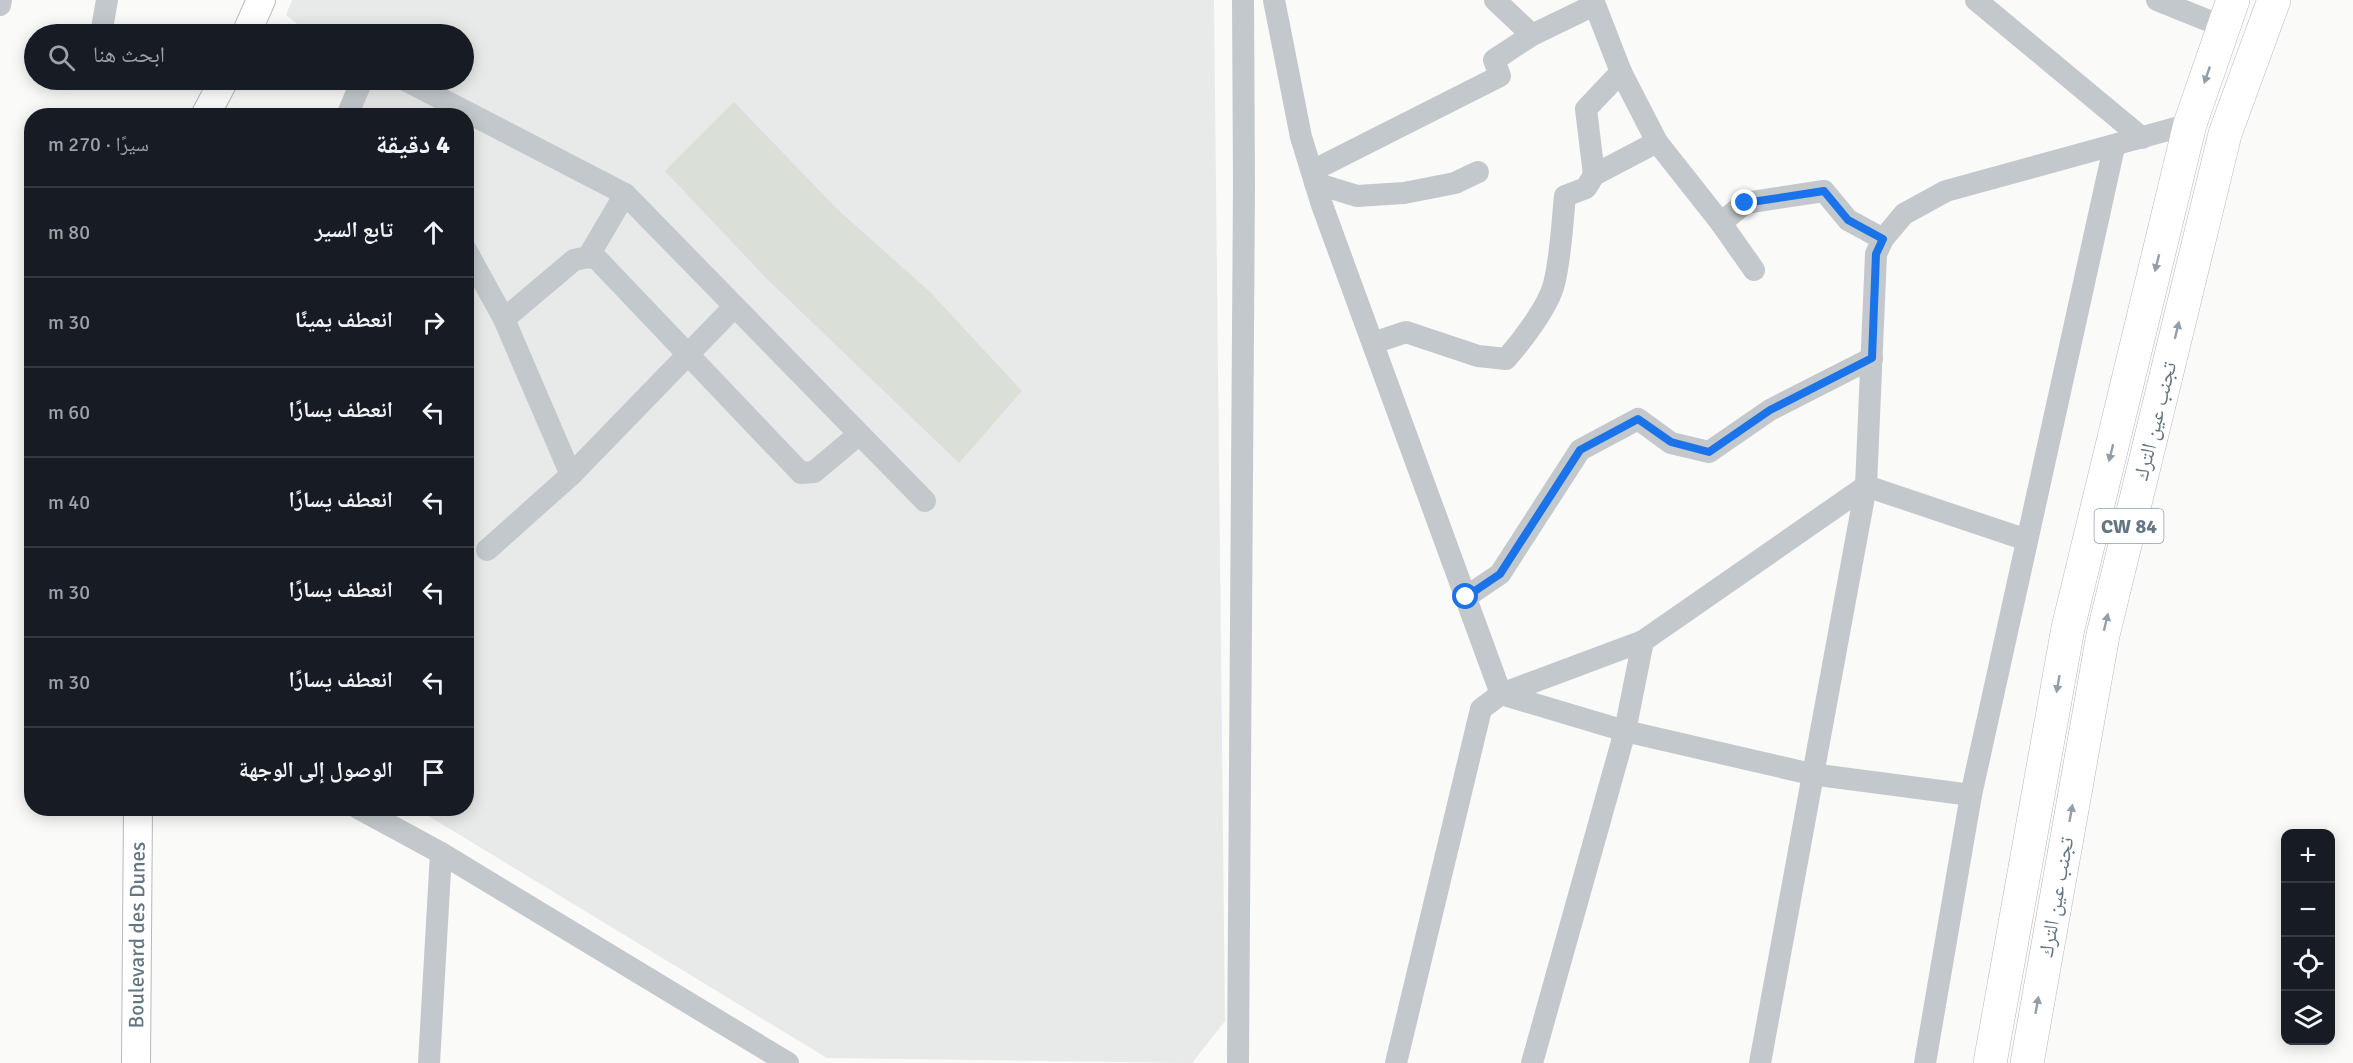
<!DOCTYPE html>
<html lang="ar">
<meta charset="utf-8">
<style>
body{margin:0;font-family:Signika,"Noto Naskh Arabic",sans-serif;background:#242831;color:#f1f3f6;direction:rtl}
.controls{position:absolute;right:18px;bottom:18px;display:grid;overflow:hidden;border-radius:12px;box-shadow:0 3px 15px #0003}
.controls button{width:54px;height:54px;display:grid;place-items:center;padding:0;border:0;border-bottom:2px solid #363941;background:#171b24;color:#f1f3f6;font:30px sans-serif}
.stop{position:absolute;width:18px;height:18px;margin:-14px;border:4px solid #1a73e8;border-radius:50%;background:#fff}
.stop.end{background:#1a73e8;border-color:#fff;box-shadow:0 2px 6px #0008}
.list{margin:0;padding:0;list-style:none}
h2{display:flex;justify-content:space-between;align-items:center;height:78px;margin:0;padding:0 24px;font-size:26px}
h2 small{font-size:20px;font-weight:400;color:#9ea1a6}
.list li{display:grid;grid-template-columns:39px 1fr auto;gap:18px;align-items:center;box-sizing:border-box;height:90px;padding:0 24px;border-top:2px solid #363941}
.list b{display:block;font-size:22px;white-space:nowrap}
.list em{font-size:20px;font-style:normal;color:#9ea1a6}
.icon{flex:none;width:33px;height:33px;fill:none;stroke:currentColor;stroke-width:2;stroke-linecap:round;stroke-linejoin:round}
.map{position:relative;flex:none;width:2353px;height:1063px;overflow:hidden;direction:ltr}
.search{position:absolute;background:#171b24;box-shadow:0 3px 15px #0003;left:24px;top:24px;width:450px;height:66px;display:flex;align-items:center;gap:15px;box-sizing:border-box;padding:0 21px;border-radius:33px;color:#9ea1a6;font-size:22px}
.panel{position:absolute;background:#171b24;box-shadow:0 3px 15px #0003;left:24px;top:108px;width:450px;height:708px;border-radius:24px;direction:rtl}
.map>svg:first-child{display:block}
.built{fill:#e8e9e9}
.green{fill:#dadfd7}
.lines{fill:none;stroke-linecap:round;stroke-linejoin:round}
.major-casing{stroke:#b5babe;stroke-width:30}
.highway-casing{stroke:#b4b9bd;stroke-width:34}
.minor{stroke:#c3c8cc;stroke-width:22}
.major{stroke:#fff;stroke-width:28}
.highway{stroke:#fff;stroke-width:33}
.oneway{fill:#939fa8}
.route{stroke:#1a73e8;stroke-width:8}
.labels{text-anchor:middle;stroke-width:6;stroke-linejoin:round;paint-order:stroke}
.shield{fill:#fff;stroke:#939fa8;stroke-width:1.5}
.shield-label{font-size:20px;font-weight:bold;fill:#657683}
.street-label{font-size:21px;fill:#657683;stroke:#fff}
</style>
<div class="map">
<svg width="2353" height="1063" viewBox="0 0 2353 1063">
<rect width="100%" height="100%" fill="#fafaf8"/>
<!-- built -->
<path class="built" d="M292,0H1214L1225,1021L1192,1063L827,1058L417,809L466,808V116L345,115L348,80H464V34H310L286,15Z"/>
<!-- green -->
<path class="green" d="M734,102L836,208L930,292L1022,391L959,463L766,278L665,171Z"/>
<g class="lines">
<defs>
<g id="major">
<path d="M246,34L261,0"/>
<path d="M205,116L224,80"/>
<path id="s1" d="M136,1063L138,808"/>
</g>
<g id="highway">
<path d="M1990,1063L2068,628L2190,124L2233,0"/>
<path d="M2027,1063L2103,635L2225,134L2274,0"/>
</g>
</defs>
<!-- major casing -->
<use href="#major" class="major-casing"/>
<!-- highway casing -->
<use href="#highway" class="highway-casing"/>
<!-- minor -->
<g class="minor">
<path d="M1274,0L1301,137L1322,205L1501,694"/>
<path d="M1495,0L1532,35L1594,5"/>
<path d="M1593,0L1621,72L1657,142L1721,223L1754,270"/>
<path d="M1976,0L2142,138"/>
<path d="M2157,0L2224,27"/>
<path d="M0,5L1,0"/>
<path d="M101,34L107,0"/>
<path d="M405,80L625,194L925,501"/>
<path d="M350,116L349,111L362,80"/>
<path d="M1312,171L1500,76L1494,60L1532,35"/>
<path d="M1594,175L1586,109L1621,72"/>
<path d="M1315,183L1357,196L1404,193L1455,183L1478,172"/>
<path d="M1721,223L1745,203L1824,191L1848,220L1883,239"/>
<path d="M466,250L504,319L571,475"/>
<path d="M588,257L625,194"/>
<path d="M504,319L574,260L588,257L597,259L801,473L814,472L858,435"/>
<path d="M1373,343L1406,332L1478,356L1506,359C1522,341 1548,307 1554,284C1561,256 1562,225 1565,196L1586,188L1594,175L1657,142"/>
<path d="M487,550L571,475L734,307"/>
<path d="M1466,597L1500,574L1580,450L1638,419L1671,443L1709,452L1770,410L1872,358"/>
<path d="M1501,694L1625,731L1811,774L1971,795"/>
<path d="M358,808L441,853L788,1063"/>
<path d="M429,1063L441,853"/>
<path d="M1238,1063L1244,184L1243,0"/>
<path d="M1396,1063L1481,709L1501,694L1643,641L1866,486L2027,540"/>
<path d="M1532,1063L1625,731L1643,641"/>
<path d="M1760,1063L1866,486L1876,254L1883,239L1904,214L1946,191L2190,124"/>
<path d="M1925,1063L1971,795L2114,147"/>
</g>
<!-- major -->
<use href="#major" class="major"/>
<!-- highway -->
<use href="#highway" class="highway"/>
</g>
<!-- one-way arrows -->
<defs><path id="oneway-solid" d="M-6-.8H1V-3.2L6.5 0L1 3.2V.8H-6Z" transform="scale(1.5)"/></defs>
<g class="oneway">
<use href="#oneway-solid" transform="translate(2207 75) rotate(109)"/>
<use href="#oneway-solid" transform="translate(2157 263) rotate(104)"/>
<use href="#oneway-solid" transform="translate(2177 330) rotate(-76)"/>
<use href="#oneway-solid" transform="translate(2111 453) rotate(104)"/>
<use href="#oneway-solid" transform="translate(2106 622) rotate(-76)"/>
<use href="#oneway-solid" transform="translate(2058 684) rotate(100)"/>
<use href="#oneway-solid" transform="translate(2071 813) rotate(-80)"/>
<use href="#oneway-solid" transform="translate(2037 1005) rotate(-80)"/>
</g>
<g class="lines">
<!-- route -->
<path class="route" d="M1466,597L1500,574L1580,450L1638,419L1671,442L1709,452L1770,410L1872,358L1876,254L1883,239L1848,220L1824,191L1745,203"/>
</g>
<g class="labels">
<!-- shield labels -->
<rect class="shield" x="2094.5" y="509" width="69" height="34" rx="4.5"/>
<g class="shield-label">
<text x="2129" y="533">CW 84</text>
</g>
<!-- street labels -->
<g class="street-label">
<text transform="translate(2155 421) rotate(-76)" y="7">تجنب عين الترك</text>
<text transform="translate(2056 897) rotate(-80)" y="7">تجنب عين الترك</text>
<text dy="7" stroke="none"><textPath href="#s1" startOffset="128">Boulevard des Dunes</textPath></text>
</g>
</g>
</svg>
<div class="controls">
<button>+</button>
<button>−</button>
<button><svg class="icon" aria-label="locate" viewBox="0 0 24 24"><circle cx="12" cy="12" r="6"/><path d="M12 2v4M12 18v4M2 12h4M18 12h4"/></svg></button>
<button><svg class="icon" aria-label="layers" viewBox="0 0 24 24"><path d="M12 4l9 5-9 5-9-5zM3 14l9 5 9-5"/></svg></button>
</div>
<div class="stop" style="left:1466px;top:597px"></div>
<div class="stop end" style="left:1745px;top:203px"></div>
<div class="search"><svg class="icon" aria-label="search" viewBox="0 0 24 24"><circle cx="10" cy="10" r="6"/><path d="M15 15l6 6"/></svg>ابحث هنا</div>
<section class="panel">
<h2>4 دقيقة<small>سيرًا · 270 m</small></h2>
<ul class="list">
<li><svg class="icon" aria-label="ahead" viewBox="0 0 24 24"><path d="M12 20V5M6 11l6-6 6 6"/></svg><div><b>تابع السير</b></div><em>80 m</em></li>
<li><svg class="icon" aria-label="right" viewBox="0 0 24 24"><path d="M7 20v-9h11M14 6l5 5-5 5"/></svg><div><b>انعطف يمينًا</b></div><em>30 m</em></li>
<li><svg class="icon" aria-label="left" viewBox="0 0 24 24"><path d="M17 20v-9H6M10 6l-5 5 5 5"/></svg><div><b>انعطف يسارًا</b></div><em>60 m</em></li>
<li><svg class="icon" aria-label="left" viewBox="0 0 24 24"><path d="M17 20v-9H6M10 6l-5 5 5 5"/></svg><div><b>انعطف يسارًا</b></div><em>40 m</em></li>
<li><svg class="icon" aria-label="left" viewBox="0 0 24 24"><path d="M17 20v-9H6M10 6l-5 5 5 5"/></svg><div><b>انعطف يسارًا</b></div><em>30 m</em></li>
<li><svg class="icon" aria-label="left" viewBox="0 0 24 24"><path d="M17 20v-9H6M10 6l-5 5 5 5"/></svg><div><b>انعطف يسارًا</b></div><em>30 m</em></li>
<li><svg class="icon" aria-label="arrive" viewBox="0 0 24 24"><path d="M6 21V4h12l-3 4 3 4H6"/></svg><div><b>الوصول إلى الوجهة</b></div></li>
</ul>
</section>
</div>
